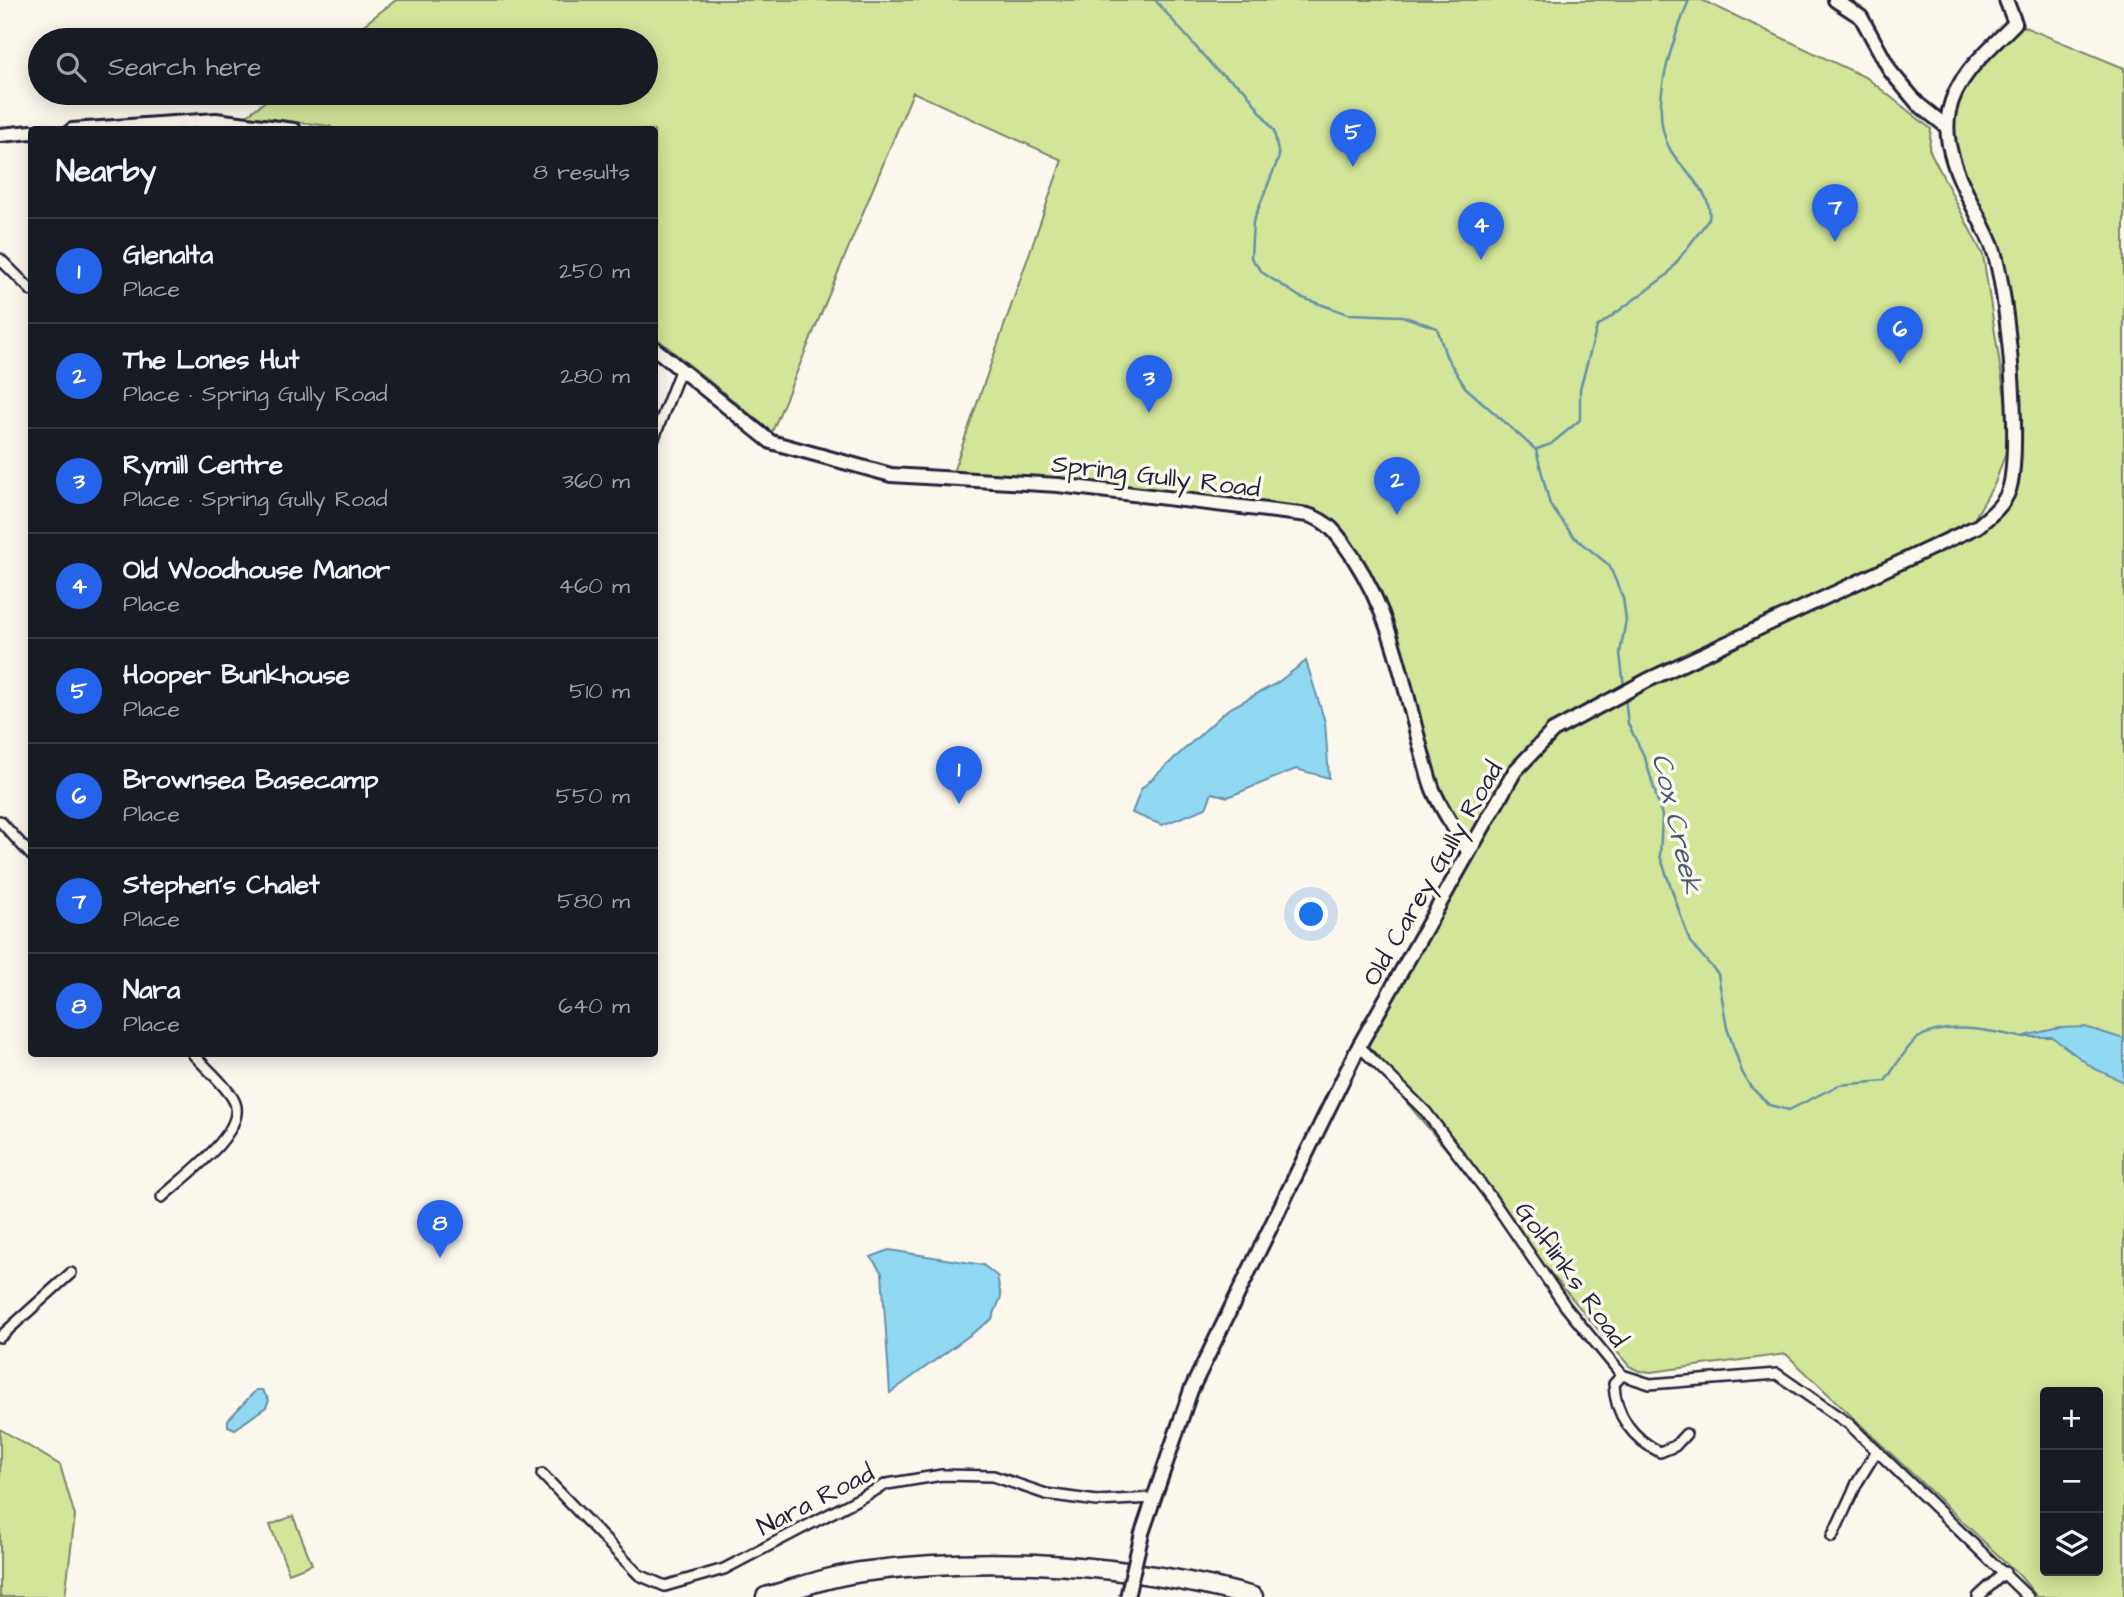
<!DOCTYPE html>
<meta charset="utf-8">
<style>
body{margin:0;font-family:"Architects Daughter",sans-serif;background:#20242c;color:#f1f3f6}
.controls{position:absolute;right:21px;bottom:21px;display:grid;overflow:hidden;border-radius:7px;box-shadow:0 4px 18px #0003}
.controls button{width:63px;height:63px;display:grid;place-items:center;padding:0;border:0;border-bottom:2px solid #363941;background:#171b24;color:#f1f3f6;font:35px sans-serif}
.you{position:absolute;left:1312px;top:915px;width:24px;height:24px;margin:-18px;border:5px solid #fff;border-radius:50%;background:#1a73e8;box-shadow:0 0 0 10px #1a73e833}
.badge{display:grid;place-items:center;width:46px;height:46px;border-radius:50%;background:#2563eb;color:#fff;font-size:23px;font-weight:700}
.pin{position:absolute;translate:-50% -58px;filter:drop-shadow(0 2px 4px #0008)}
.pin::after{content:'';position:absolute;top:37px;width:24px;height:21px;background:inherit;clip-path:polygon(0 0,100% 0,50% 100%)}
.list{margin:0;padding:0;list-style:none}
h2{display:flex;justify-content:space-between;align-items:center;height:91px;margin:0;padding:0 28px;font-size:30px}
h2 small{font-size:23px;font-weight:400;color:#9ea1a6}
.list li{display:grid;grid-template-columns:46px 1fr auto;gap:21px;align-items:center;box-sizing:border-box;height:105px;padding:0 28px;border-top:2px solid #363941}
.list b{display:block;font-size:26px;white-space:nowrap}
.list p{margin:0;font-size:23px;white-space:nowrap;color:#9ea1a6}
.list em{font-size:23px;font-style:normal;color:#9ea1a6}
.icon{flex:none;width:38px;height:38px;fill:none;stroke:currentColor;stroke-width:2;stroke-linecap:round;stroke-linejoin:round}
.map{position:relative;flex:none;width:2124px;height:1597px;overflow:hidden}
.search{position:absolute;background:#171b24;box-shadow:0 4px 18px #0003;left:28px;top:28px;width:630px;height:77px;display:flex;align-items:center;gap:18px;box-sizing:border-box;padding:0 24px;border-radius:38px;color:#9ea1a6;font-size:26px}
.panel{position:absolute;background:#171b24;box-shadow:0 4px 18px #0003;left:28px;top:126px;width:630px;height:931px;border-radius:7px}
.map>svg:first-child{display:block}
.green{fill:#d2e599;stroke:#7a846a;stroke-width:2;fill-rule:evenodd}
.water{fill:#91d9f3;stroke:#6590a9;stroke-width:2}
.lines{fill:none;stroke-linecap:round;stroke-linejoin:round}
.stream{stroke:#6590a9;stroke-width:2.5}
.street-casing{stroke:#22223b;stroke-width:14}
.secondary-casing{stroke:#22223b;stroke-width:18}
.highway-casing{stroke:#22223b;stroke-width:23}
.street{stroke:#fbf7ec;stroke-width:9}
.secondary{stroke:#fbf7ec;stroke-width:12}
.highway{stroke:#fbf7ec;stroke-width:18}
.secondary-bridge-casing{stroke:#22223b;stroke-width:18;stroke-linecap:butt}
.secondary-bridge{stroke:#fbf7ec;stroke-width:12}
.labels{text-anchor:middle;stroke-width:7;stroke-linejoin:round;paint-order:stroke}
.street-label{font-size:26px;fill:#22223b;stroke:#fbf7ec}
.water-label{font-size:28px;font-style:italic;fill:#435972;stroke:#fbf7ec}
</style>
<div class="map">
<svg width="2124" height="1597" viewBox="0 0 2124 1597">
<rect width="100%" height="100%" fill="#fbf7ec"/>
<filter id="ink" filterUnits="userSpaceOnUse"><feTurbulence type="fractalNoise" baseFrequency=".0143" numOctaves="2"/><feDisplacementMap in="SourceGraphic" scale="14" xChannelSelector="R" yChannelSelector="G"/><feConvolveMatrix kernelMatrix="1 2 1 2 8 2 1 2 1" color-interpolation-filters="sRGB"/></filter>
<g filter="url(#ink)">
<!-- green -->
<g class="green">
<path d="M396,0H1702L1867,78L1931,129L1929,149L1983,255L2011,437L1995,483L1970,526H1978L1997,509L2013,463L2004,302L1947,125L1958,84L2015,23L2124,68V1597H2037L2020,1576L1786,1354L1651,1372L1639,1371L1629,1366L1359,1046L1467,850L1432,787L1396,648L1335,531L1308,515L950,481L1062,160L913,92L772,432L655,337L654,130H336L329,126L246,116L276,93H646V40H344ZM2045,1392H2098V1571H2045Z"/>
<path d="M0,1429L60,1465L75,1516L65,1597H0Z"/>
<path d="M293,1516L312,1564L289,1573L270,1525Z"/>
</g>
<!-- water -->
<g class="water">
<path d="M1306,661L1325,722L1329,778L1296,769L1228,797L1212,793L1206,808L1162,825L1132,813L1141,789L1227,710L1277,683Z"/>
<path d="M2085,1027L2124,1039V1082L2093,1068L2052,1037H2020L2059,1028Z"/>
<path d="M889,1250L983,1265L997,1276L1001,1297L992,1319L890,1393L882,1273L871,1257Z"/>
<path d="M256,1390H262L269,1400L266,1407L235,1429L228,1426V1420Z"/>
</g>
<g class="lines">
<!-- stream -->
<g class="stream">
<path d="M1155,0L1216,70L1245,90L1274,131L1279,157L1253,222L1251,258L1263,273L1300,297L1348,314L1402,316L1437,328L1446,356L1465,387L1536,450L1550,505L1574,537L1609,565L1623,598L1626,620L1620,653L1624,687"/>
<path d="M1537,449L1551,444L1580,420V389L1597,327L1667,275L1709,219C1714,193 1683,171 1671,151C1646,110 1673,40 1689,0"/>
<path d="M1625,697L1628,724L1645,758L1662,816L1660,856L1690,942L1718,974L1727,1028L1742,1072L1750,1086L1769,1105L1789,1110L1839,1085L1885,1081C1892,1072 1909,1043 1918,1038C1945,1021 1991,1031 2020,1037"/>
</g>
<defs>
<g id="street">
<path d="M0,259L32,291"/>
<path d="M654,438L681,368"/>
<path d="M0,821L32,856"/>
<path d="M1359,1046L1426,1112L1489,1195L1566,1307L1622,1375L1650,1384L1777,1374L1849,1424L2028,1597"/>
<path d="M162,1197C182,1178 246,1133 235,1103C230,1089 204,1066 193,1054"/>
<path d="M0,1337L71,1273"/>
<path d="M1622,1375L1614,1384C1615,1415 1633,1439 1660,1452L1675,1446L1686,1434"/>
<path d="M542,1474L639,1575L665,1586L724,1569L887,1484L942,1475L993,1476L1046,1494L1097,1501L1154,1498"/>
<path d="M1832,1537L1857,1483L1876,1452"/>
<path d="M1978,1597L2005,1572"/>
</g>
<g id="secondary">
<path d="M1835,0L1861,17L1891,72L1918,104L1947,127"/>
<path d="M72,130L216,120L294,130"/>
<path d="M0,135L32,132"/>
<path d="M654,348L771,442L891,475L1058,485L1308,515C1331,522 1339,537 1353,557C1399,628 1406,705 1431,784C1438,806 1456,829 1467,850"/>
<path d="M1142,1533L1191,1390L1359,1046L1515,771L1553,731L1648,680L1978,526C1990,516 2004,505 2009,490C2022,450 2008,287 1992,246C1976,206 1939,157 1949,111C1957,74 1990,49 2015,23L2006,0"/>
</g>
<path id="highway" d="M766,1597C800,1587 834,1575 869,1571C992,1555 1134,1564 1253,1597"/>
</defs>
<!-- street casing -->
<use href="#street" class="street-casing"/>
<!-- secondary casing -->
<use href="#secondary" class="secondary-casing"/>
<!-- highway casing -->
<use href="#highway" class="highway-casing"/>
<!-- street -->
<use href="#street" class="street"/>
<!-- secondary -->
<use href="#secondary" class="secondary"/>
<!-- highway -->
<use href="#highway" class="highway"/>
<defs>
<path id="secondary-bridge" d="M1127,1597L1142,1533"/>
</defs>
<!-- secondary-bridge casing -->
<use href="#secondary-bridge" class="secondary-bridge-casing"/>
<!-- secondary-bridge -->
<use href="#secondary-bridge" class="secondary-bridge"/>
</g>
</g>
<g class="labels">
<!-- street labels -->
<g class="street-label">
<text transform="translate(1156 475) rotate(7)" y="9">Spring Gully Road</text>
<text transform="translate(1432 873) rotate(-60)" y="9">Old Carey Gully Road</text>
<text transform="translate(1572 1274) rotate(54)" y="9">Golflinks Road</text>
<text transform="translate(815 1499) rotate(-27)" y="9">Nara Road</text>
</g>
<!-- water labels -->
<g class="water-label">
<text transform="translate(1678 823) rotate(77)" y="10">Cox Creek</text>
</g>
</g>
</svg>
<div class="controls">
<button>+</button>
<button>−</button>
<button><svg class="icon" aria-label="layers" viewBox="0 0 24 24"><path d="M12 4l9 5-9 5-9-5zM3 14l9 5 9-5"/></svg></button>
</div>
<div class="you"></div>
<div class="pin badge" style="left:959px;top:804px">1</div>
<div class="pin badge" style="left:1397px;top:515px">2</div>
<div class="pin badge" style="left:1149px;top:413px">3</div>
<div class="pin badge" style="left:1481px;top:260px">4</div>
<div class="pin badge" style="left:1353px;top:167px">5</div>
<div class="pin badge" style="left:1900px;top:364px">6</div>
<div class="pin badge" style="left:1835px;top:242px">7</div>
<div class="pin badge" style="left:440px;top:1258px">8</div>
<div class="search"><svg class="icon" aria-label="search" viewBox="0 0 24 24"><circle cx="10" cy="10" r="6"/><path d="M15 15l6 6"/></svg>Search here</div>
<section class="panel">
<h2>Nearby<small>8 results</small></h2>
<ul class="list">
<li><span class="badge">1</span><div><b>Glenalta</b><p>Place</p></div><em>250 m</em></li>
<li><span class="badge">2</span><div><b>The Lones Hut</b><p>Place · Spring Gully Road</p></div><em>280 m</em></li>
<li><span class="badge">3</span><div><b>Rymill Centre</b><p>Place · Spring Gully Road</p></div><em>360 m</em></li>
<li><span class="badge">4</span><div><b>Old Woodhouse Manor</b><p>Place</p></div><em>460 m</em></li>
<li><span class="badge">5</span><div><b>Hooper Bunkhouse</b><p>Place</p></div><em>510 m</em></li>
<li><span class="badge">6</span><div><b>Brownsea Basecamp</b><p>Place</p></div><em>550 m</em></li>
<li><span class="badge">7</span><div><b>Stephen's Chalet</b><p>Place</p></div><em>580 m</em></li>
<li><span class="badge">8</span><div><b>Nara</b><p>Place</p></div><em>640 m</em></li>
</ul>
</section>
</div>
